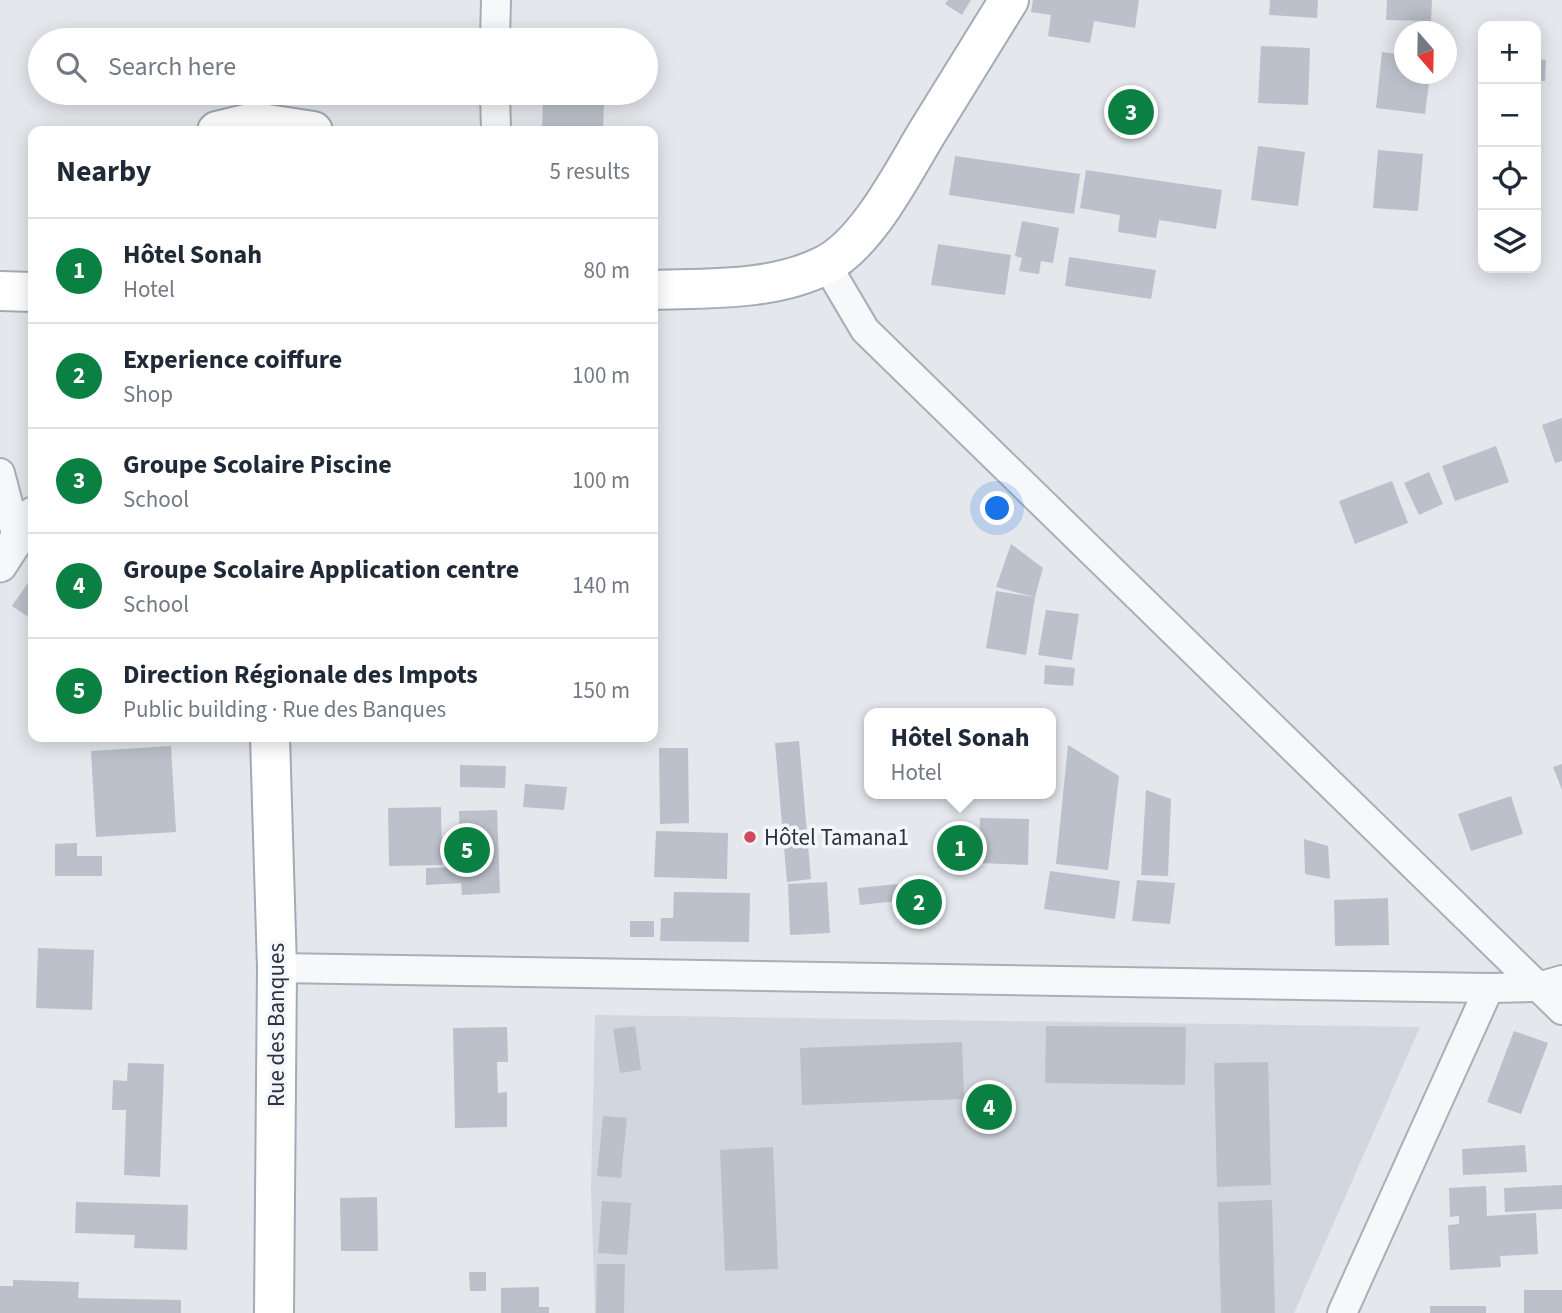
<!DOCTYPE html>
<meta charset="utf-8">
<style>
body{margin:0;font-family:"Source Sans 3",sans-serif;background:#f2f2f3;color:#1f2937}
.controls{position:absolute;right:21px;top:21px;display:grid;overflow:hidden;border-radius:14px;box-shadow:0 4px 18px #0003}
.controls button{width:63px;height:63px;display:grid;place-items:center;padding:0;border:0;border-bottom:2px solid #e0e1e3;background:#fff;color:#1f2937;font:35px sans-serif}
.compass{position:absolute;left:1394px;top:21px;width:63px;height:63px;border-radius:50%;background:#fff;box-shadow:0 4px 18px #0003;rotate:160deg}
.you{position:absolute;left:998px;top:509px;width:24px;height:24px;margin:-18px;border:5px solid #fff;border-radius:50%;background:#1a73e8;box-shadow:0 0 0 10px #1a73e833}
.badge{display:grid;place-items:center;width:46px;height:46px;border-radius:50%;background:#0b8043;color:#fff;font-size:23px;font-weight:700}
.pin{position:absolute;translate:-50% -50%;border:4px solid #fff;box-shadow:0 2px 7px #0006}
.popup{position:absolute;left:864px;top:708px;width:192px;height:91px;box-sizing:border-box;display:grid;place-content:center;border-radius:14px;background:#fff;filter:drop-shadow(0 2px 5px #0005);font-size:23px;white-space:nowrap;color:#747a83}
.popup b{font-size:26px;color:#1f2937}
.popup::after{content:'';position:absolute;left:50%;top:100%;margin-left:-14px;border:14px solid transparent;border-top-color:#fff}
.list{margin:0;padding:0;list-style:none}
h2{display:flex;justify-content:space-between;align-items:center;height:91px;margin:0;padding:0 28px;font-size:30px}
h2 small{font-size:23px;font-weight:400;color:#747a83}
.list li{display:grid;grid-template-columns:46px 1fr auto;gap:21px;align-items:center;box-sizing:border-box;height:105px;padding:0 28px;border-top:2px solid #e0e1e3}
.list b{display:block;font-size:26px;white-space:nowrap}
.list p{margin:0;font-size:23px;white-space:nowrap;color:#747a83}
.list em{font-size:23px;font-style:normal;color:#747a83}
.icon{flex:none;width:38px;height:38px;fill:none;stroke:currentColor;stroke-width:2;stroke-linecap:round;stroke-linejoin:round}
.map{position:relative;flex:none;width:1562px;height:1313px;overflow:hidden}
.search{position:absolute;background:#fff;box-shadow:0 4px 18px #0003;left:28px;top:28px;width:630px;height:77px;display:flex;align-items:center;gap:18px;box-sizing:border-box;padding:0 24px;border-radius:38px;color:#747a83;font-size:26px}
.panel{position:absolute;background:#fff;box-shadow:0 4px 18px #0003;left:28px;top:126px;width:630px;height:616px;border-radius:14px}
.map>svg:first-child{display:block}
.built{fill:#d2d6de}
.building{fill:#bbc0ca}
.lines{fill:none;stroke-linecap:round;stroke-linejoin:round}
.minor-casing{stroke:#a9aeb7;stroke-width:32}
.tertiary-casing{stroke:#a9aeb7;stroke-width:37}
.primary-casing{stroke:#a3abb8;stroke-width:42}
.minor{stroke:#f7f8fa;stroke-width:28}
.tertiary{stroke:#f7f8fa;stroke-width:33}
.primary{stroke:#fff;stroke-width:38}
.poi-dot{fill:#d1495b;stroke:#f4f6f9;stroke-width:2.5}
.labels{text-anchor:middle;stroke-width:7;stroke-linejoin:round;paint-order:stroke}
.poi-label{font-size:23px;fill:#2b3445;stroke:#f4f6f9;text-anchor:start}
.street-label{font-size:23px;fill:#2b3445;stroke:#f4f6f9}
</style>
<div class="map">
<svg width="1562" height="1313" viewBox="0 0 1562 1313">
<rect width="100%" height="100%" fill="#e4e7ec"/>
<!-- built -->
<path class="built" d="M595,1015L1420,1027L1294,1313H595L591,1188Z"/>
<!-- building -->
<g class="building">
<path d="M948,0H971L962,15L945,4Z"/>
<path d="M1033,0H1139L1135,28L1094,21L1090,43L1048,36L1051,15L1031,12Z"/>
<path d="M1270,0H1318L1317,18L1269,15Z"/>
<path d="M1387,0H1432L1431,21L1386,20Z"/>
<path d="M1261,46L1310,48L1308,105L1258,103Z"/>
<path d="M1382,52L1404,55V74H1430L1425,114L1376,108Z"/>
<path d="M1536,59L1546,60L1545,81H1536Z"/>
<path d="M543,102L604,104L603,131H542Z"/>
<path d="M1258,146L1305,152L1298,206L1251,200Z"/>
<path d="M1378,150L1423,154L1418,211L1373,208Z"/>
<path d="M955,156L1080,174L1074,214L949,195Z"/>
<path d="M1086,170L1222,190L1216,229L1159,220L1156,238L1118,232L1120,215L1080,208Z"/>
<path d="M1022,221L1059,228L1053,263L1041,261L1039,274L1019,271L1022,258L1015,256Z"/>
<path d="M938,244L1011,255L1005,295L931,285Z"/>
<path d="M1069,257L1156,270L1151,299L1065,286Z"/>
<path d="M1562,418V461L1555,463L1542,425Z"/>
<path d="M1496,446L1509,482L1455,501L1442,466Z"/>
<path d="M1429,472L1443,504L1419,515L1404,483Z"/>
<path d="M1392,481L1408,523L1355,544L1339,501Z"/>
<path d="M1011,544L1043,568L1035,597L996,587Z"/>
<path d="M32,577L33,578V620L12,606Z"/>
<path d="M996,591L1035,597L1026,655L986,648Z"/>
<path d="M1046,610L1079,614L1072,660L1038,655Z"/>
<path d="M1045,665L1075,668L1073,686L1044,684Z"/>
<path d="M799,741L811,879L787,882L775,743Z"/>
<path d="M1068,745L1119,776L1108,870L1056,864Z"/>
<path d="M171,746L176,832L96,837L91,751Z"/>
<path d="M659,748H688L689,823L660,824Z"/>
<path d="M1562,764V790L1553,767Z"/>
<path d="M460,765L506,766L505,788L460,787Z"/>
<path d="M525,784L567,787L564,810L523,807Z"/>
<path d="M1146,790L1171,799L1168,876L1141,875Z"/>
<path d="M1511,796L1523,834L1471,851L1458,814Z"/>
<path d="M441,807L442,865L389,866L388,808Z"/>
<path d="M497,810L500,893L462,895L461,883L426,885V868L461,867L459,811Z"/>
<path d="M980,818L1029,819L1028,865L978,863Z"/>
<path d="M656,831L728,833L727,879L654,877Z"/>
<path d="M1304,839L1328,846L1330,879L1305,874Z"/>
<path d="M77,843V856H102V876H55V844Z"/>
<path d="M1050,871L1120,881L1115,919L1044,909Z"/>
<path d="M1137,880L1175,883L1170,924L1132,921Z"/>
<path d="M827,882L830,933L790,935L788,884Z"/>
<path d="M897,884L898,901L860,905L858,888Z"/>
<path d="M674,892L750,893L749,942L660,941L661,918H673Z"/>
<path d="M1388,898L1389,945L1335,946L1334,900Z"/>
<rect x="630" y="921" width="24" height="16"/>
<path d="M38,948L94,950L92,1010L36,1008Z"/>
<path d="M635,1026L641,1070L620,1073L613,1029Z"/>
<path d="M1046,1026L1186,1027L1185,1085L1045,1083Z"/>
<path d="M507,1027L508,1062H497L498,1093L507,1092V1127L455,1128L453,1028Z"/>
<path d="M1514,1031L1548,1043L1521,1114L1487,1102Z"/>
<path d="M962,1042L964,1099L802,1105L800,1048Z"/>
<path d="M1268,1062L1271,1185L1217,1187L1214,1063Z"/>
<path d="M128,1063L164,1064L160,1177L124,1175L126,1110H112L113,1080L127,1081Z"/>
<path d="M603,1116L627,1118L621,1178L597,1176Z"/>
<path d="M1525,1145L1527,1172L1463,1175L1462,1149Z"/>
<path d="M773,1147L778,1269L725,1271L720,1150Z"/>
<path d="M1562,1185V1209L1505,1212L1504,1188Z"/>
<path d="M1486,1186L1487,1216L1536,1213L1538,1254L1500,1256L1501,1267L1450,1270L1448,1225L1459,1224V1216L1450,1217L1449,1188Z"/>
<path d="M377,1197L378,1251H341L340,1198Z"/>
<path d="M1272,1200L1275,1313H1221L1218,1202Z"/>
<path d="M602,1201L631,1203L627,1255L598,1253Z"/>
<path d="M76,1202L188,1205L187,1250L134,1248L135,1235L75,1233Z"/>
<path d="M597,1264H625L624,1313H596Z"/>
<path d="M469,1272H486V1291H470Z"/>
<path d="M13,1280L79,1282L78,1298L181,1300V1313H0V1286H13Z"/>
<path d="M539,1287V1307H549V1313H501V1288Z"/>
<rect x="1524" y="1290" width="38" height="23"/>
<rect x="1430" y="1306" width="56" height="7"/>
</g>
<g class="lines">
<defs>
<g id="minor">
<path d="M495,40L496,0"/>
<path d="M495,93L496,131"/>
<path d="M826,264L865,330L1562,1010"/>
<path d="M0,473L17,538"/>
<path d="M277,968L1489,988L1538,987L1562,980"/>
<path d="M1342,1313L1489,988"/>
</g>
<path id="tertiary" d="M0,565L33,514"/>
<g id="primary">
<path d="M217,131L254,122L313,131"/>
<path d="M653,290C709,288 774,291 825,265C868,243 903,172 928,131C955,87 982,44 1009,0"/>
<path d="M0,291L33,292"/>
<path d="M270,737L277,968L274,1313"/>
</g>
</defs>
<!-- minor casing -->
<use href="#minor" class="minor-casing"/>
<!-- tertiary casing -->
<use href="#tertiary" class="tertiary-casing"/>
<!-- primary casing -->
<use href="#primary" class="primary-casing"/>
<!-- minor -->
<use href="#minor" class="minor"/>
<!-- tertiary -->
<use href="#tertiary" class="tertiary"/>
<!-- primary -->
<use href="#primary" class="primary"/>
</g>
<!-- markers -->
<circle class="poi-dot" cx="750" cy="837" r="7"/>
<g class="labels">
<!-- poi labels -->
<g class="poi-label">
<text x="764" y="845">Hôtel Tamana1</text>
</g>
<!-- street labels -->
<g class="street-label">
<text transform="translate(276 1025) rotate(-90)" y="8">Rue des Banques</text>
</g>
</g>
</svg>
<div class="controls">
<button>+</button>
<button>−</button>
<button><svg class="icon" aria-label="locate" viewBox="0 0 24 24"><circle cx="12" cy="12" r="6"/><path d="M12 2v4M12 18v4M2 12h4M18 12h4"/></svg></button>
<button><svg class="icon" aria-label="layers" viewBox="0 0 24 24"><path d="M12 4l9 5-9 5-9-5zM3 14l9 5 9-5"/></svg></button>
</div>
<svg class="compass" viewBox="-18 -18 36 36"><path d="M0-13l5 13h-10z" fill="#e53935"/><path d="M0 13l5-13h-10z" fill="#747a83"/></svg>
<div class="you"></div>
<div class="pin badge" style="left:960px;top:848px">1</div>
<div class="popup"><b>Hôtel Sonah</b>Hotel</div>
<div class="pin badge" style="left:919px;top:902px">2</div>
<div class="pin badge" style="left:1131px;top:112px">3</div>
<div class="pin badge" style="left:989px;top:1107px">4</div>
<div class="pin badge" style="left:467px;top:850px">5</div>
<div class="search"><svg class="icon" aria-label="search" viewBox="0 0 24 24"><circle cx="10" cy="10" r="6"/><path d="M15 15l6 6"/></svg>Search here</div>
<section class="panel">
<h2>Nearby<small>5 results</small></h2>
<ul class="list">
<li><span class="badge">1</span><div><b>Hôtel Sonah</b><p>Hotel</p></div><em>80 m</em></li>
<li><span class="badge">2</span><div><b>Experience coiffure</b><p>Shop</p></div><em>100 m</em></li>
<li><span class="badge">3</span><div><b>Groupe Scolaire Piscine</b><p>School</p></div><em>100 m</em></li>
<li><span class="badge">4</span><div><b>Groupe Scolaire Application centre</b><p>School</p></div><em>140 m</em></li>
<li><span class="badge">5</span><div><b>Direction Régionale des Impots</b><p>Public building · Rue des Banques</p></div><em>150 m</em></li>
</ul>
</section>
</div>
